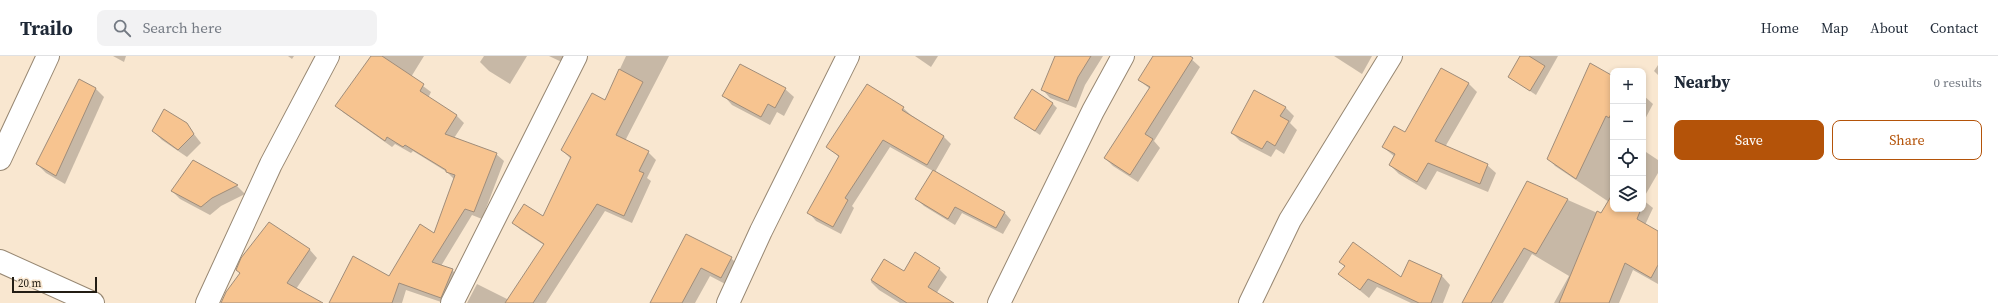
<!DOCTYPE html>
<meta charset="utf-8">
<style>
body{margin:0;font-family:"Source Serif 4",serif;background:#f2f2f3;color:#1f2937}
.controls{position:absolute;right:12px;top:12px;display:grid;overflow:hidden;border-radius:8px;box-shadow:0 2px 6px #0003}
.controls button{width:36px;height:36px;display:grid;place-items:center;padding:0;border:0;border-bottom:1px solid #e0e1e3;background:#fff;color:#1f2937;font:20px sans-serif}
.scale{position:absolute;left:12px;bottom:10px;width:85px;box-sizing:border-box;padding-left:4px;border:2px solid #231d14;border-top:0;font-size:11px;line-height:14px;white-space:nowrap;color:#231d14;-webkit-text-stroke:3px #f9e7d0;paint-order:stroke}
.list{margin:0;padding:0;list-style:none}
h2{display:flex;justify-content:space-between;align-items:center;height:52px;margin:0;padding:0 16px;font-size:17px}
h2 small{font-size:13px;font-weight:400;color:#747a83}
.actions{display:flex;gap:8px;padding:12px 16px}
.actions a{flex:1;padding:9px 0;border:1px solid #b45309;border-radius:8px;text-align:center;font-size:14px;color:#b45309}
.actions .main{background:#b45309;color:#fff}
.icon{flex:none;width:22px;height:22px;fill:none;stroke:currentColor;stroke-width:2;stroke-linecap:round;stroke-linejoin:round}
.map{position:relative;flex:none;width:1658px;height:247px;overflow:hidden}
header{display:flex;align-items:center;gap:24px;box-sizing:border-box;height:56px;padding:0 20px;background:#fff;border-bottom:1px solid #e0e1e3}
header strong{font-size:19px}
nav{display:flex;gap:22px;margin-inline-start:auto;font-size:14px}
.search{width:280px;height:36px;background:#f2f2f3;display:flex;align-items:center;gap:10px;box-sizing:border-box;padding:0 14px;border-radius:8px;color:#747a83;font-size:15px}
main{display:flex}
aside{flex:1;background:#fff}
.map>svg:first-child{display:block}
.shadow{fill:#0003}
.building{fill:#f7c490;stroke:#a08d7a}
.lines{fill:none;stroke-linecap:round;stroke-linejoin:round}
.minor-casing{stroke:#978772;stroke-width:24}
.minor{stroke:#fff;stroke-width:22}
</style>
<header>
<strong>Trailo</strong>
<div class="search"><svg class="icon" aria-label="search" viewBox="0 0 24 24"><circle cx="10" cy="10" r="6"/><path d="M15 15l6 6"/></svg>Search here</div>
<nav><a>Home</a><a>Map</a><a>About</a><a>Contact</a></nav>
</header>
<main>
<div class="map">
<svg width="1658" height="247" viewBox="0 0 1658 247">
<rect width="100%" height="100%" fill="#f9e7d0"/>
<!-- shadow -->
<g class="shadow">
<path d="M113,0H126L124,6Z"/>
<path d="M288,0H294L292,3Z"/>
<path d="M372,0H424L411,21L431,36L428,42L457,60L464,67L454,82L496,98L504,105L482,163L472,159L441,210L452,214L460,222L444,247L406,234L402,247H330L390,221L435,178L454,123L447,116L413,95L411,97L395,88L392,91L344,57L336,50Z"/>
<path d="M484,0H527L510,28L489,15L480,6Z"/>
<path d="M549,0H571L566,8Z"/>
<path d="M626,0H669L625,85L648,96L656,104L647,122L651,125L632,167L605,155L546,247H467L477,228L509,244L544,189L521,174L513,167L544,162L571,103L562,94L605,45Z"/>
<path d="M915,0H938L931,11Z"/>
<path d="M1056,0H1103L1085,29L1076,52L1050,42L1043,34Z"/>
<path d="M1154,0H1188L1200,11L1154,85L1160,92L1138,126L1113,110L1105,102L1150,33L1139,24Z"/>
<path d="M1334,0H1372L1362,18Z"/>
<path d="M1521,0H1558L1536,39L1509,21Z"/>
<path d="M1658,9V19L1654,15Z"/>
<path d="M1442,13L1469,28L1477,36L1445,91L1487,109L1496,117L1488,136L1437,115L1426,134L1399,118L1390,109L1395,101L1383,91L1405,77Z"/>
<path d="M1613,21V153H1643V144L1653,152L1645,169L1658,176V228L1633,214L1619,247H1554L1569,220L1532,198L1503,247H1463L1527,126L1602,159L1609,146L1555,110L1548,102Z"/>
<path d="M95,32L104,41L65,128L46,117L37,108Z"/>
<path d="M785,33L794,41L784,60L777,56L770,69L732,49L724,40Z"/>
<path d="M1643,39L1653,48L1643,67Z"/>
<path d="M1052,47L1057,52L1040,79L1015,62Z"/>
<path d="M1285,51L1294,60L1290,67L1297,74L1284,98L1276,93L1271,101L1240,85L1232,77Z"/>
<path d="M903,52L911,59L944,81L951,88L935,116L1004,156L1011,164L1003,178L962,157L955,169L924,150L917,143L933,115L890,91L852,150L854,152L841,178L816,165L809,157L840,102L828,91Z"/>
<path d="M186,68L201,87L187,101L162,84L153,75Z"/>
<path d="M1643,94L1658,104V117L1643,143Z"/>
<path d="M193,105L237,130L245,138L221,150L210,159L180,143L172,135Z"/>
<path d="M269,167L310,194L317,202L296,233L321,247H223Z"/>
<path d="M687,179L731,202L740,211L729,230L710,220L695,247H652Z"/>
<path d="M884,204L904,216L939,213L947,221L936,238L939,247H900L879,234L871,226Z"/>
<path d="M1410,205L1442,220L1450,229L1443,247H1411L1377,231L1369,242L1340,218L1345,211L1341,206L1401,223Z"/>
</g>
<!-- building -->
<g class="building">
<path d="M371,0H382L424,28L420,35L457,59L445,78L497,97L474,156L465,153L432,206L453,213L441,242L399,227L392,247H329L353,200L389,220L420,168L434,177L455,119L446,116V114L405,89L403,91L387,81L385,85L335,50Z"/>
<path d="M1055,0H1091L1078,21L1068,45L1041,34Z"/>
<path d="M1153,0H1190L1193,2L1145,78L1153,83L1130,119L1104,102L1150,31L1138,24Z"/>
<path d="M1520,0H1529L1545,10L1530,35L1508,21Z"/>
<path d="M1590,7L1613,20V54L1609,62L1606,60L1576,123L1547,103Z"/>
<path d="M740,8L786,32L775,52L768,48L761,61L722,40Z"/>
<path d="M1441,12L1469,27L1435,85L1488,108L1480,128L1428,107L1417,126L1389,109L1395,98L1382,91L1394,70L1405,76Z"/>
<path d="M619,13L643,26L616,79L649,95L639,115L644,117L624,160L597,148L533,247H505L544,188L512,167L524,148L543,160L571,101L561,94L592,37L605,44Z"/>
<path d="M79,23L96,32L56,120L36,108Z"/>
<path d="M867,28L904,51L902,54L944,80L927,109L883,84L845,142L848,144L833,171L807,157L839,100L826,91Z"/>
<path d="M1032,33L1053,47L1035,75L1014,62Z"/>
<path d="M1254,34L1286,51L1280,60L1289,65L1275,90L1267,85L1262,93L1231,77Z"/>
<path d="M164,53L187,67L194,78L178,94L152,75Z"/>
<path d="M193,104L238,129L212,142L201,151L171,135Z"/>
<path d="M933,114L1005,156L996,172L955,151L948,163L915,143Z"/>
<path d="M1527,125L1568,143L1536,198L1524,192L1491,247H1462Z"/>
<path d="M1613,137V153H1641L1637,163L1658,175V209L1651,222L1625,207L1609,247H1559L1597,155L1601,157Z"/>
<path d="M269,166L310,193L287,227L323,247H221L226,236L240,217L236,214L241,202Z"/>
<path d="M686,178L732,201L721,222L701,212L682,247H650Z"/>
<path d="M1353,186L1401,221L1409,204L1442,219L1431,247H1419L1368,223L1360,234L1338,218L1345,210L1339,206Z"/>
<path d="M915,196L940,212L928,231L954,247H907L871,224L884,203L904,215Z"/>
</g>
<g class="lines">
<defs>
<g id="minor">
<path d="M0,103L48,0"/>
<path d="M0,205L93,247"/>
<path d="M207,247L271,108L328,0"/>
<path d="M452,247L576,0"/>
<path d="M728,247L761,175L848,0"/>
<path d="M999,247L1093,55L1123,0"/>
<path d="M1250,247L1290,164L1391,0"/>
</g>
</defs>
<!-- minor casing -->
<use href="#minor" class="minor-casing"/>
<!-- minor -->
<use href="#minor" class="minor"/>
</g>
</svg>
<div class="controls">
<button>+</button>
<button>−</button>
<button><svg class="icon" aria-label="locate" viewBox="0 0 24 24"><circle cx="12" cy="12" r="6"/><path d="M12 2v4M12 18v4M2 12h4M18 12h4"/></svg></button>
<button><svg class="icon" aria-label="layers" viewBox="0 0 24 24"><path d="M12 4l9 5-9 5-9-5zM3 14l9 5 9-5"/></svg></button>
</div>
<div class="scale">20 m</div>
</div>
<aside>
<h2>Nearby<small>0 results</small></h2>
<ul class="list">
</ul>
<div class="actions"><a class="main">Save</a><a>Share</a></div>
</aside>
</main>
